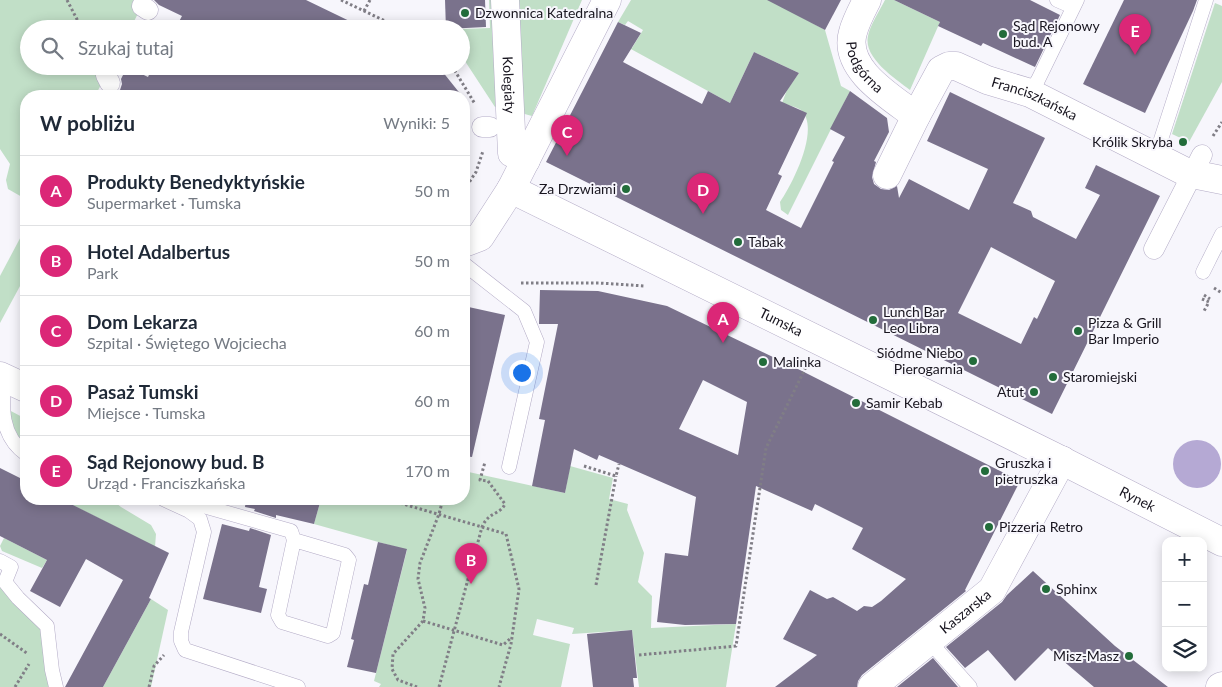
<!DOCTYPE html>
<html lang="pl">
<meta charset="utf-8">
<style>
body{margin:0;font-family:Lato,sans-serif;background:#f6f6f7;color:#1f2937}
.controls{position:absolute;right:15px;bottom:15px;display:grid;overflow:hidden;border-radius:10px;box-shadow:0 2px 12px #0003}
.controls button{width:45px;height:45px;display:grid;place-items:center;padding:0;border:0;border-bottom:1px solid #e0e1e3;background:#fff;color:#1f2937;font:25px sans-serif}
.you{position:absolute;left:521px;top:372px;width:18px;height:18px;margin:-12px;border:4px solid #fff;border-radius:50%;background:#1a73e8;box-shadow:0 0 0 8px #1a73e833}
.badge{display:grid;place-items:center;width:32px;height:32px;border-radius:50%;background:#db2777;color:#fff;font-size:16px;font-weight:700}
.pin{position:absolute;translate:-50% -41px;filter:drop-shadow(0 1px 2px #0008)}
.pin::after{content:'';position:absolute;top:26px;width:18px;height:15px;background:inherit;clip-path:polygon(0 0,100% 0,50% 100%)}
.list{margin:0;padding:0;list-style:none}
h2{display:flex;justify-content:space-between;align-items:center;height:65px;margin:0;padding:0 20px;font-size:21px}
h2 small{font-size:16px;font-weight:400;color:#747a83}
.list li{display:grid;grid-template-columns:32px 1fr auto;gap:15px;align-items:center;box-sizing:border-box;height:70px;padding:0 20px;border-top:1px solid #e0e1e3}
.list b{display:block;font-size:19px;white-space:nowrap}
.list p{margin:0;font-size:16px;white-space:nowrap;color:#747a83}
.list em{font-size:16px;font-style:normal;color:#747a83}
.icon{flex:none;width:28px;height:28px;fill:none;stroke:currentColor;stroke-width:2;stroke-linecap:round;stroke-linejoin:round}
.map{position:relative;flex:none;width:1222px;height:687px;overflow:hidden}
.search{position:absolute;background:#fff;box-shadow:0 2px 12px #0003;left:20px;top:20px;width:450px;height:55px;display:flex;align-items:center;gap:12px;box-sizing:border-box;padding:0 18px;border-radius:28px;color:#747a83;font-size:19px}
.panel{position:absolute;background:#fff;box-shadow:0 2px 12px #0003;left:20px;top:90px;width:450px;height:415px;border-radius:20px}
.map>svg:first-child{display:block}
.green{fill:#c1dfc7}
.water{fill:#b5a9d4}
.building{fill:#7a728c;fill-rule:evenodd}
.lines{fill:none;stroke-linecap:round;stroke-linejoin:round}
.service-casing{stroke:#b3abc6;stroke-width:15}
.pedestrian-casing{stroke:#b3abc6;stroke-width:21}
.minor-casing{stroke:#b3abc6;stroke-width:29}
.path{stroke:#807e86;stroke-width:3;stroke-dasharray:2.5 2.5;stroke-linecap:butt}
.service{stroke:#fff;stroke-width:14}
.pedestrian{stroke:#fff;stroke-width:20}
.minor{stroke:#fff;stroke-width:28}
.poi-dot{fill:#226c3a;stroke:#f7f6fc;stroke-width:2}
.labels{text-anchor:middle;stroke-width:4;stroke-linejoin:round;paint-order:stroke}
.poi-label{font-size:14px;fill:#18151f;stroke:#f7f6fc;text-anchor:start}
.street-label{font-size:14px;fill:#18151f;stroke:#f7f6fc}
</style>
<div class="map">
<svg width="1222" height="687" viewBox="0 0 1222 687">
<rect width="100%" height="100%" fill="#f7f6fc"/>
<!-- green -->
<g class="green">
<path d="M0,0H145L130,29H29V66H111L95,96H26V197H22L8,189L6,180L10,164L0,149Z"/>
<path d="M489,0H492L497,106L495,107L461,55V29L490,28Z"/>
<path d="M516,0H582L532,116L521,113Z"/>
<path d="M631,0H770L825,30L841,86L850,91L788,215L781,210L780,202C792,185 821,128 801,110C797,107 788,105 782,103L787,90L799,73L754,52L730,103L629,48H632L643,30L628,21L625,25L618,22Z"/>
<path d="M885,0H894L940,22L910,90C896,79 863,58 868,36C870,25 880,10 885,0Z"/>
<path d="M1215,3L1222,6V82L1189,142L1172,134Z"/>
<path d="M26,227V275L0,323V276Z"/>
<path d="M9,410L26,419V445L13,433Z"/>
<path d="M570,466L613,478L609,499L628,504L627,510L644,553L638,582L652,596L651,628L736,624L726,687H639L632,630L572,634L574,628L537,619L533,635L570,644L561,687H379L381,684L374,681L407,550L314,524L321,499H464V471L565,493Z"/>
<path d="M61,499H111L121,507L151,525L156,534L155,547Z"/>
<path d="M4,538L47,560L42,568L2,551L0,546Z"/>
<path d="M0,582L47,626L56,687H0Z"/>
<path d="M151,599L168,610L151,687H103Z"/>
</g>
<!-- water -->
<circle class="water" cx="1197" cy="464" r="24"/>
<!-- building -->
<g class="building">
<path d="M154,0H306L366,29H175L182,16L159,5Z"/>
<path d="M445,0H485L486,27L446,29Z"/>
<path d="M767,0H841L825,30Z"/>
<path d="M894,0H1030L1060,15L1035,67L983,43L981,46L938,26L940,22Z"/>
<path d="M1124,0H1197L1193,11L1145,113L1083,84Z"/>
<path d="M618,22L641,33L623,62L702,104L708,91L730,103L754,52L799,73L780,101L807,113L778,174L782,176L766,210L801,228L834,162L832,161L845,137L830,129L850,91L887,118L889,132L874,161L876,162L872,177L874,184L881,189L889,190L897,186L899,198L909,179L969,210L988,169L927,141L950,92L1045,138L1013,203L1031,211L1033,217L1076,239L1100,195L1085,188L1096,165L1160,196L1052,414L546,162ZM991,247L1055,281L1037,319L1034,317L1021,344L958,313Z"/>
<path d="M153,66H438L462,96H134L120,90L122,84L121,79L127,67L148,77Z"/>
<path d="M540,290L598,291L667,306L800,370L1020,481L965,590L966,591L862,675L858,681L857,687H775L817,655L783,639L810,590L827,599L833,597L857,611L864,606L872,607L881,601L906,579L852,549L863,528L815,504L812,511L756,486L736,624L685,625L657,622L665,553L688,556L696,497L599,455L597,460L574,449L565,493L532,486L545,420L539,419L558,324H539ZM703,380L747,402L738,455L679,429Z"/>
<path d="M464,306L505,315L472,457L464,456Z"/>
<path d="M0,468L26,481V499H61L169,553L149,598L151,599L103,687H65L123,580L86,559L60,607L30,591L47,560L0,536Z"/>
<path d="M246,499H321L314,524L276,515V518L254,511L255,509L245,507Z"/>
<path d="M222,524L249,531L250,528L271,535L259,587L267,589L261,613L203,599Z"/>
<path d="M378,542L407,549L376,673L347,667L354,640L351,639L364,584L368,585Z"/>
<path d="M1033,571L1115,646L1168,687H1094L1048,648L1015,681L988,650L965,668L946,647L1002,602L1007,595Z"/>
<path d="M632,630L637,678H633L634,687H593L587,634Z"/>
<path d="M933,658L958,687H897Z"/>
</g>
<g class="lines">
<defs>
<g id="service">
<path d="M1057,0L1073,7"/>
<path d="M1030,93L1038,80L1077,0"/>
<path d="M1155,158L1206,0"/>
<path d="M464,264L524,311L537,342L509,467"/>
<path d="M1203,272L1222,234"/>
<path d="M4,378C2,407 0,436 26,454"/>
<path d="M163,499L189,511L200,519L204,532L181,632V641L185,650L298,687"/>
<path d="M182,500L291,531L294,540L278,615L282,622L328,636L333,633L349,560L345,555L294,540"/>
<path d="M0,561L11,567L5,582L18,598L47,626L52,670L56,687"/>
<path d="M929,641L970,687"/>
</g>
<g id="pedestrian">
<path d="M142,6L148,10"/>
<path d="M106,75L110,83"/>
<path d="M482,127H490"/>
<path d="M1154,249L1202,155"/>
</g>
<g id="minor">
<path id="s1" d="M505,0L512,153L526,160"/>
<path id="s2" d="M867,0C862,10 856,21 853,32C842,69 891,97 916,116"/>
<path id="s3" d="M887,175L916,116L941,70L949,66H956L987,80L1030,93L1184,171L1192,174L1222,180"/>
<path id="s4" d="M511,189L1053,456L1222,542"/>
<path d="M464,243L480,237L511,189L607,0"/>
<path d="M0,376L26,388"/>
<path id="s5" d="M872,687L992,590L1062,460"/>
<path d="M1220,687L1222,686"/>
</g>
</defs>
<!-- service casing -->
<use href="#service" class="service-casing"/>
<!-- pedestrian casing -->
<use href="#pedestrian" class="pedestrian-casing"/>
<!-- minor casing -->
<use href="#minor" class="minor-casing"/>
<!-- path -->
<g class="path">
<path d="M67,0L82,29"/>
<path d="M341,0L402,29"/>
<path d="M364,11L370,0"/>
<path d="M452,66L475,104"/>
<path d="M1213,136L1222,122"/>
<path d="M464,190L476,172L483,151"/>
<path d="M521,283H599L645,286"/>
<path d="M1214,288L1222,293"/>
<path d="M1204,295L1210,299"/>
<path d="M1202,299L1209,302L1204,311"/>
<path d="M584,466L616,476L619,464"/>
<path d="M386,499L506,534L519,589L511,644L499,687"/>
<path d="M596,585L616,476"/>
<path d="M423,621L503,645L511,638"/>
<path d="M0,634L28,654"/>
<path d="M639,655L736,646L766,448L807,365"/>
<path d="M15,687L29,664"/>
<path d="M149,687L154,666L164,655"/>
<path d="M417,687L398,680L392,669L393,654L423,621L425,608L418,579L420,563L439,514L443,499"/>
<path d="M439,687L482,527C489,511 500,515 505,504L488,481L480,480L485,462"/>
</g>
<!-- service -->
<use href="#service" class="service"/>
<!-- pedestrian -->
<use href="#pedestrian" class="pedestrian"/>
<!-- minor -->
<use href="#minor" class="minor"/>
</g>
<!-- markers -->
<g class="poi-dot">
<circle cx="465" cy="13" r="5"/>
<circle cx="1003" cy="34" r="5"/>
<circle cx="1183" cy="142" r="5"/>
<circle cx="626" cy="189" r="5"/>
<circle cx="738" cy="242" r="5"/>
<circle cx="873" cy="320" r="5"/>
<circle cx="1078" cy="331" r="5"/>
<circle cx="973" cy="361" r="5"/>
<circle cx="763" cy="362" r="5"/>
<circle cx="1053" cy="377" r="5"/>
<circle cx="1034" cy="392" r="5"/>
<circle cx="856" cy="403" r="5"/>
<circle cx="985" cy="471" r="5"/>
<circle cx="989" cy="527" r="5"/>
<circle cx="1046" cy="589" r="5"/>
<circle cx="1129" cy="656" r="5"/>
</g>
<g class="labels">
<!-- poi labels -->
<g class="poi-label">
<text x="475" y="18">Dzwonnica Katedralna</text>
<text x="1013" y="31">Sąd Rejonowy<tspan x="1013" dy="16">bud. A</tspan></text>
<text x="1173" y="147" text-anchor="end">Królik Skryba</text>
<text x="616" y="194" text-anchor="end">Za Drzwiami</text>
<text x="748" y="247">Tabak</text>
<text x="883" y="317">Lunch Bar<tspan x="883" dy="16">Leo Libra</tspan></text>
<text x="1088" y="328">Pizza &amp; Grill<tspan x="1088" dy="16">Bar Imperio</tspan></text>
<text x="963" y="358" text-anchor="end">Siódme Niebo<tspan x="963" dy="16">Pierogarnia</tspan></text>
<text x="773" y="367">Malinka</text>
<text x="1063" y="382">Staromiejski</text>
<text x="1024" y="397" text-anchor="end">Atut</text>
<text x="866" y="408">Samir Kebab</text>
<text x="995" y="468">Gruszka i<tspan x="995" dy="16">pietruszka</tspan></text>
<text x="999" y="532">Pizzeria Retro</text>
<text x="1056" y="594">Sphinx</text>
<text x="1119" y="661" text-anchor="end">Misz-Masz</text>
</g>
<!-- street labels -->
<g class="street-label">
<text dy="5" stroke="none"><textPath href="#s2" startOffset="74">Podgórna</textPath></text>
<text dy="5" stroke="none"><textPath href="#s1" startOffset="85">Kolegiaty</textPath></text>
<text dy="5" stroke="none"><textPath href="#s3" startOffset="219">Franciszkańska</textPath></text>
<text dy="5" stroke="none"><textPath href="#s4" startOffset="301">Tumska</textPath></text>
<text dy="5" stroke="none"><textPath href="#s4" startOffset="699">Rynek</textPath></text>
<text dy="5" stroke="none"><textPath href="#s5" startOffset="120">Kaszarska</textPath></text>
</g>
</g>
</svg>
<div class="controls">
<button>+</button>
<button>−</button>
<button><svg class="icon" aria-label="layers" viewBox="0 0 24 24"><path d="M12 4l9 5-9 5-9-5zM3 14l9 5 9-5"/></svg></button>
</div>
<div class="you"></div>
<div class="pin badge" style="left:723px;top:343px">A</div>
<div class="pin badge" style="left:471px;top:584px">B</div>
<div class="pin badge" style="left:567px;top:156px">C</div>
<div class="pin badge" style="left:703px;top:214px">D</div>
<div class="pin badge" style="left:1135px;top:55px">E</div>
<div class="search"><svg class="icon" aria-label="search" viewBox="0 0 24 24"><circle cx="10" cy="10" r="6"/><path d="M15 15l6 6"/></svg>Szukaj tutaj</div>
<section class="panel">
<h2>W pobliżu<small>Wyniki: 5</small></h2>
<ul class="list">
<li><span class="badge">A</span><div><b>Produkty Benedyktyńskie</b><p>Supermarket · Tumska</p></div><em>50 m</em></li>
<li><span class="badge">B</span><div><b>Hotel Adalbertus</b><p>Park</p></div><em>50 m</em></li>
<li><span class="badge">C</span><div><b>Dom Lekarza</b><p>Szpital · Świętego Wojciecha</p></div><em>60 m</em></li>
<li><span class="badge">D</span><div><b>Pasaż Tumski</b><p>Miejsce · Tumska</p></div><em>60 m</em></li>
<li><span class="badge">E</span><div><b>Sąd Rejonowy bud. B</b><p>Urząd · Franciszkańska</p></div><em>170 m</em></li>
</ul>
</section>
</div>
